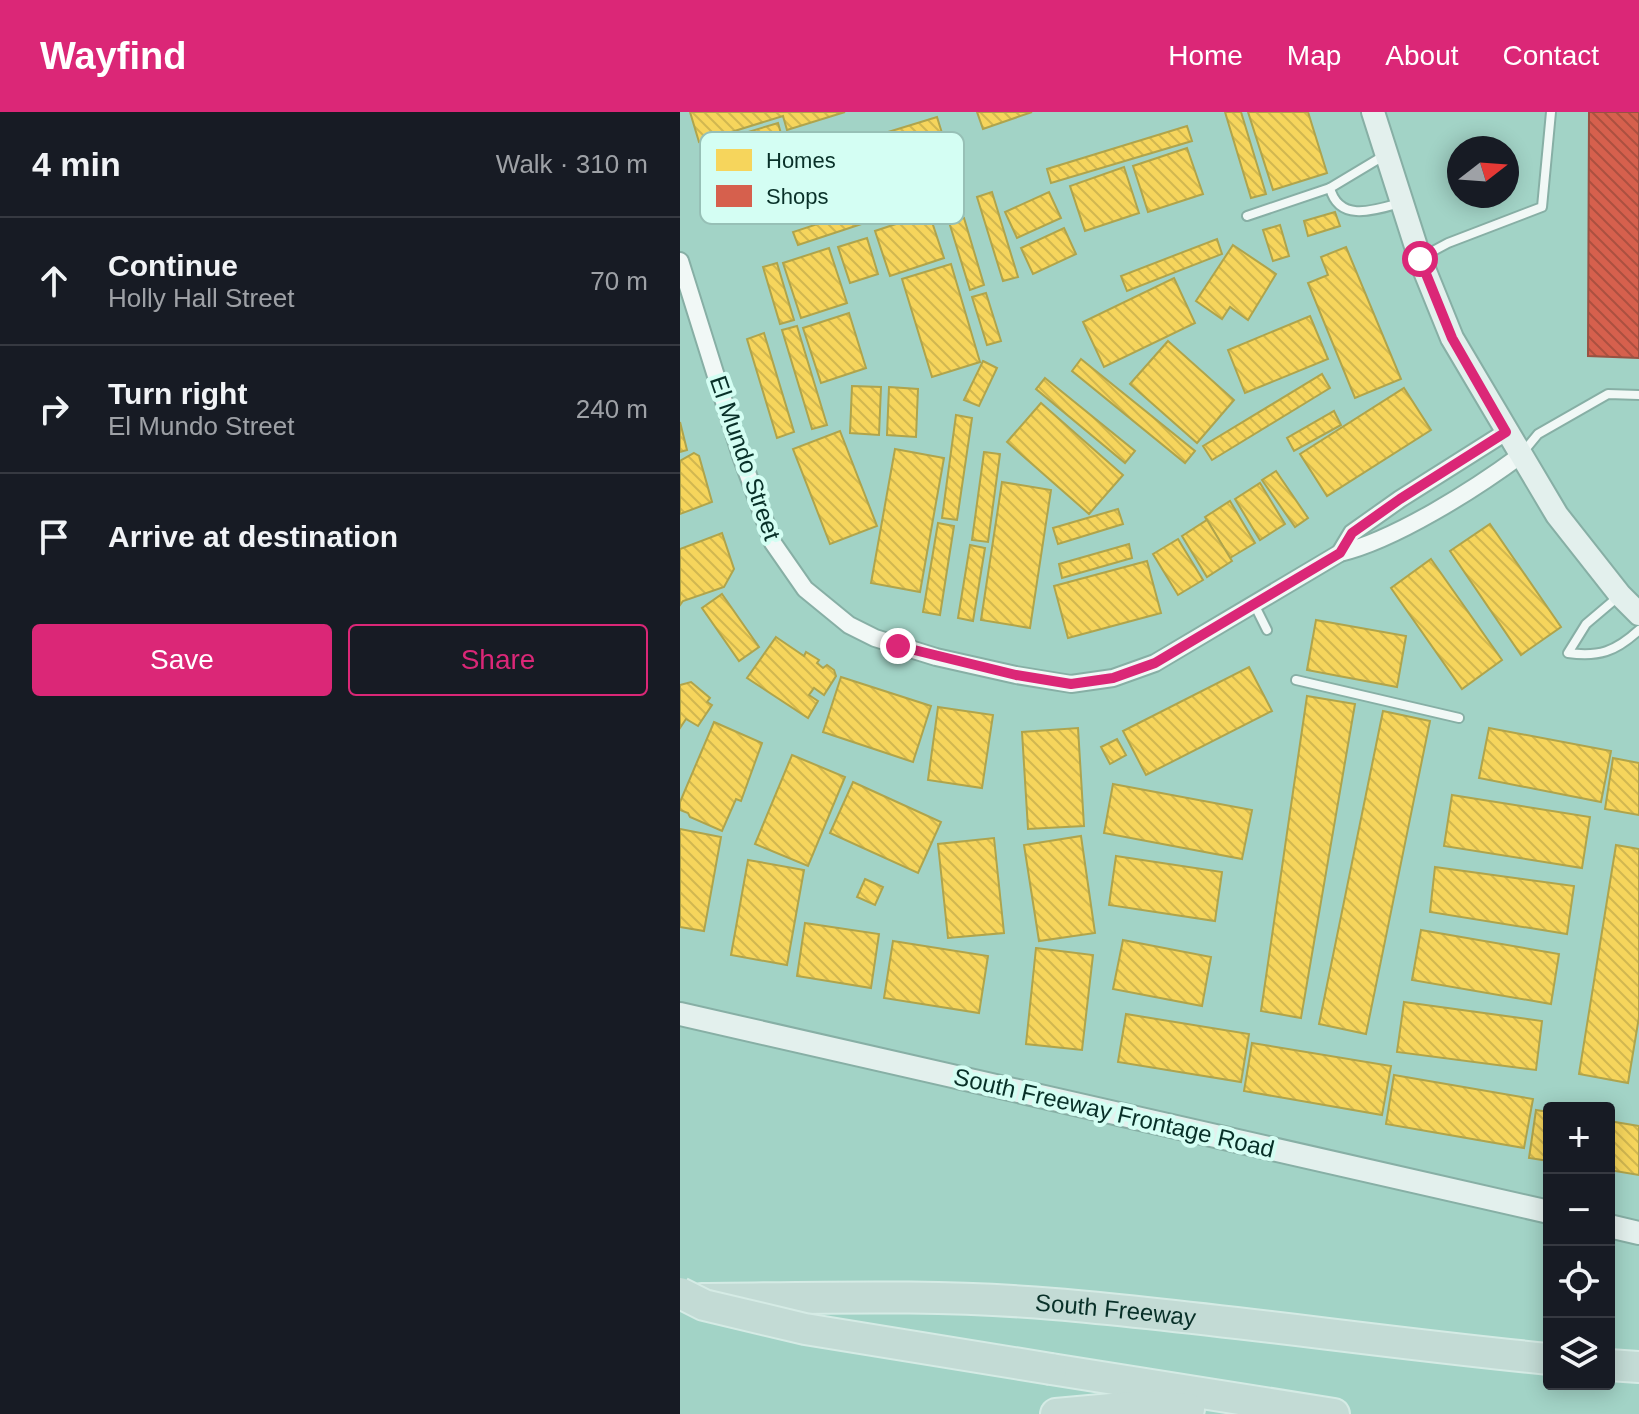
<!DOCTYPE html>
<meta charset="utf-8">
<style>
body{margin:0;font-family:Arial,sans-serif;background:#20242c;color:#f1f3f6}
.controls{position:absolute;right:24px;bottom:24px;display:grid;overflow:hidden;border-radius:8px;box-shadow:0 4px 20px #0003}
.controls button{width:72px;height:72px;display:grid;place-items:center;padding:0;border:0;border-bottom:2px solid #363941;background:#171b24;color:#f1f3f6;font:40px sans-serif}
.compass{position:absolute;left:767px;top:24px;width:72px;height:72px;border-radius:50%;background:#171b24;box-shadow:0 4px 20px #0003;rotate:73deg}
.stop{position:absolute;width:24px;height:24px;margin:-18px;border:6px solid #db2777;border-radius:50%;background:#fff}
.stop.end{background:#db2777;border-color:#fff;box-shadow:0 2px 8px #0008}
.list{margin:0;padding:0;list-style:none}
h2{display:flex;justify-content:space-between;align-items:center;height:104px;margin:0;padding:0 32px;font-size:34px}
h2 small{font-size:26px;font-weight:400;color:#9ea1a6}
.list li{display:grid;grid-template-columns:52px 1fr auto;gap:24px;align-items:center;box-sizing:border-box;height:128px;padding:0 32px;border-top:2px solid #363941}
.list b{display:block;font-size:30px;white-space:nowrap}
.list p{margin:0;font-size:26px;white-space:nowrap;color:#9ea1a6}
.list em{font-size:26px;font-style:normal;color:#9ea1a6}
.actions{display:flex;gap:16px;padding:24px 32px}
.actions a{flex:1;padding:18px 0;border:2px solid #db2777;border-radius:8px;text-align:center;font-size:28px;color:#db2777}
.actions .main{background:#db2777;color:#fff}
.icon{flex:none;width:44px;height:44px;fill:none;stroke:currentColor;stroke-width:2;stroke-linecap:round;stroke-linejoin:round}
.map{position:relative;flex:none;width:959px;height:1302px;overflow:hidden}
header{display:flex;align-items:center;gap:48px;box-sizing:border-box;height:112px;padding:0 40px;background:#db2777;color:#fff}
header strong{font-size:38px}
nav{display:flex;gap:44px;margin-inline-start:auto;font-size:28px}
main{display:flex}
aside{flex:1;background:#171b24}
.map>svg:first-child{display:block}
.homes{fill:url(#homes-back-hatch);stroke:#afa44c;stroke-width:2}
.shops{fill:url(#shops-back-hatch);stroke:#985242;stroke-width:2}
.lines{fill:none;stroke-linecap:round;stroke-linejoin:round}
.lane-casing{stroke:#87afa5;stroke-width:12}
.street-casing{stroke:#87afa5;stroke-width:20}
.secondary-casing{stroke:#87afa5;stroke-width:26}
.highway-casing{stroke:#d5ebe5;stroke-width:34}
.lane{stroke:#f1f8f6;stroke-width:8}
.street{stroke:#f1f8f6;stroke-width:16}
.secondary{stroke:#e3f0ed;stroke-width:22}
.highway{stroke:#c3dbd5;stroke-width:30}
.highway-bridge-casing{stroke:#d5ebe5;stroke-width:34;stroke-linecap:butt}
.highway-bridge{stroke:#c3dbd5;stroke-width:30}
.route{stroke:#db2777;stroke-width:10}
.labels{text-anchor:middle;stroke-width:8;stroke-linejoin:round;paint-order:stroke}
.street-label{font-size:24px;fill:#083028;stroke:#d4fef3}
.key{fill:#d4fef3;stroke:#97c0b6;stroke-width:2}
.key-label{font-size:22px;fill:#083028}
</style>
<header>
<strong>Wayfind</strong>
<nav><a>Home</a><a>Map</a><a>About</a><a>Contact</a></nav>
</header>
<main>
<aside>
<h2>4 min<small>Walk · 310 m</small></h2>
<ul class="list">
<li><svg class="icon" aria-label="ahead" viewBox="0 0 24 24"><path d="M12 20V5M6 11l6-6 6 6"/></svg><div><b>Continue</b><p>Holly Hall Street</p></div><em>70 m</em></li>
<li><svg class="icon" aria-label="right" viewBox="0 0 24 24"><path d="M7 20v-9h11M14 6l5 5-5 5"/></svg><div><b>Turn right</b><p>El Mundo Street</p></div><em>240 m</em></li>
<li><svg class="icon" aria-label="arrive" viewBox="0 0 24 24"><path d="M6 21V4h12l-3 4 3 4H6"/></svg><div><b>Arrive at destination</b></div></li>
</ul>
<div class="actions"><a class="main">Save</a><a>Share</a></div>
</aside>
<div class="map">
<svg width="959" height="1302" viewBox="0 0 959 1302">
<defs>
<pattern id="homes-back-hatch" width="6" height="6" patternUnits="userSpaceOnUse" patternTransform="scale(2)"><rect width="6" height="6" fill="#f6d55c"/><path d="M-1 5l2 2M0 0l6 6M5-1l2 2" fill="none" stroke="#d1b750"/></pattern>
<pattern id="shops-back-hatch" width="6" height="6" patternUnits="userSpaceOnUse" patternTransform="scale(2)"><rect width="6" height="6" fill="#d6604d"/><path d="M-1 5l2 2M0 0l6 6M5-1l2 2" fill="none" stroke="#ac5040"/></pattern>
</defs>
<rect width="100%" height="100%" fill="#a2d3c6"/>
<!-- homes -->
<g class="homes">
<path d="M10,0H165L107,18L103,4L19,30Z"/>
<path d="M297,0H352L303,17Z"/>
<path d="M545,0H561L586,82L571,86Z"/>
<path d="M568,0H628L647,61L593,78Z"/>
<path d="M257,5L262,21L40,89L35,73Z"/>
<path d="M98,11L102,25L29,47L25,33Z"/>
<path d="M507,14L512,29L371,71L367,57Z"/>
<path d="M507,36L523,82L468,100L453,54Z"/>
<path d="M444,55L459,101L405,119L390,74Z"/>
<path d="M238,79L242,92L118,133L113,120Z"/>
<path d="M312,80L338,165L323,169L297,85Z"/>
<path d="M369,80L381,106L337,126L325,100Z"/>
<path d="M655,100L660,114L628,124L624,109Z"/>
<path d="M249,101L264,146L210,164L195,119Z"/>
<path d="M284,106L304,173L290,178L269,110Z"/>
<path d="M600,113L609,144L593,149L583,118Z"/>
<path d="M384,116L396,142L353,162L341,136Z"/>
<path d="M187,126L198,162L170,171L158,135Z"/>
<path d="M537,127L542,142L447,179L441,164Z"/>
<path d="M553,133L596,162L568,208L550,195L542,207L516,189Z"/>
<path d="M666,135L721,267L675,286L628,171L648,163L641,145Z"/>
<path d="M149,136L167,191L121,206L103,151Z"/>
<path d="M97,151L114,208L100,212L83,155Z"/>
<path d="M271,152L300,250L252,265L222,167Z"/>
<path d="M494,166L515,211L424,255L403,210Z"/>
<path d="M306,181L321,229L307,233L292,185Z"/>
<path d="M169,201L186,256L141,271L123,216Z"/>
<path d="M630,204L648,247L565,281L548,238Z"/>
<path d="M117,214L147,313L132,317L102,218Z"/>
<path d="M84,221L114,320L97,326L67,227Z"/>
<path d="M488,229L554,288L517,331L450,272Z"/>
<path d="M401,247L515,339L505,351L392,259Z"/>
<path d="M303,249L317,256L299,294L284,288Z"/>
<path d="M642,262L650,276L532,348L523,334Z"/>
<path d="M365,266L455,339L445,351L356,277Z"/>
<path d="M172,274L201,275L199,323L170,321Z"/>
<path d="M209,275L238,277L236,325L207,323Z"/>
<path d="M724,276L751,318L647,384L620,342Z"/>
<path d="M361,291L443,363L409,402L327,330Z"/>
<path d="M654,299L661,313L614,339L607,326Z"/>
<path d="M276,303L292,306L277,408L262,406Z"/>
<path d="M0,310L7,338L0,340Z"/>
<path d="M160,319L197,414L150,432L113,337Z"/>
<path d="M215,337L264,346L240,480L191,471Z"/>
<path d="M304,340L320,342L308,430L292,428Z"/>
<path d="M14,341L19,344L32,390L0,402V349Z"/>
<path d="M596,359L628,406L615,415L582,368Z"/>
<path d="M322,370L371,378L350,516L301,508Z"/>
<path d="M580,371L605,412L580,428L555,387Z"/>
<path d="M550,389L575,431L550,446L525,405Z"/>
<path d="M438,397L443,412L378,432L373,416Z"/>
<path d="M527,408L552,449L527,465L502,424Z"/>
<path d="M258,411L274,414L260,503L243,500Z"/>
<path d="M810,412L881,515L841,543L770,439Z"/>
<path d="M42,421L54,457L44,475L3,489L0,493V437Z"/>
<path d="M498,427L523,468L498,483L473,442Z"/>
<path d="M449,432L452,446L382,466L379,452Z"/>
<path d="M290,433L305,436L293,509L278,506Z"/>
<path d="M751,447L822,548L782,577L711,476Z"/>
<path d="M467,449L481,501L388,526L374,474Z"/>
<path d="M42,482L79,535L59,549L22,496Z"/>
<path d="M636,508L726,524L717,575L627,558Z"/>
<path d="M96,525L124,544L126,540L139,548L137,551L143,556L147,553L154,558L156,564L144,583L134,576L129,583L138,589L128,606L67,566Z"/>
<path d="M569,555L592,599L466,663L443,619Z"/>
<path d="M161,565L251,594L233,650L143,620Z"/>
<path d="M11,570L30,586L27,590L32,593L18,614L6,607L0,616V573Z"/>
<path d="M627,584L675,592L621,906L581,899Z"/>
<path d="M258,595L313,603L302,676L248,668Z"/>
<path d="M703,599L750,609L686,922L639,912Z"/>
<path d="M34,610L82,631L61,689L56,687L42,719L10,705L8,701L0,698V690Z"/>
<path d="M398,616L404,714L348,717L342,620Z"/>
<path d="M809,616L931,639L921,690L799,666Z"/>
<path d="M437,627L446,643L430,652L421,635Z"/>
<path d="M112,643L165,665L128,754L75,732Z"/>
<path d="M933,646L959,651V703L925,697Z"/>
<path d="M173,670L261,710L238,761L150,721Z"/>
<path d="M433,672L572,698L562,747L424,721Z"/>
<path d="M772,683L910,705L902,756L764,734Z"/>
<path d="M0,717L41,725L24,819L0,815Z"/>
<path d="M401,724L415,821L359,829L344,733Z"/>
<path d="M314,726L324,821L268,826L258,732Z"/>
<path d="M936,733L959,737V905L948,971L899,962Z"/>
<path d="M436,744L542,760L535,809L429,793Z"/>
<path d="M68,748L124,758L107,853L51,843Z"/>
<path d="M755,755L894,774L887,822L750,800Z"/>
<path d="M185,767L203,775L195,793L177,785Z"/>
<path d="M125,811L199,822L191,876L117,864Z"/>
<path d="M741,818L879,842L871,892L732,868Z"/>
<path d="M443,828L531,845L522,894L433,877Z"/>
<path d="M213,829L308,844L299,901L204,886Z"/>
<path d="M356,836L413,843L402,938L346,932Z"/>
<path d="M724,890L862,909L856,958L717,940Z"/>
<path d="M446,902L569,922L561,970L438,950Z"/>
<path d="M572,931L711,954L702,1003L564,979Z"/>
<path d="M714,963L853,987L844,1036L706,1012Z"/>
<path d="M856,998L869,1000V1049L849,1046Z"/>
<path d="M929,1009L959,1014V1063L929,1058Z"/>
</g>
<!-- shops -->
<path class="shops" d="M909,0H959V246L908,244Z"/>
<g class="lines">
<defs>
<g id="lane">
<path d="M705,43L650,76C659,111 695,98 720,91"/>
<path d="M567,104L650,76"/>
<path d="M740,146L768,131L862,95L871,0"/>
<path d="M844,339L858,322L928,282L959,283"/>
<path d="M939,484L906,512L888,541C919,545 935,540 959,518"/>
<path d="M575,494L587,518"/>
<path d="M616,568L779,606"/>
</g>
<g id="street">
<path d="M0,149L61,344L93,431L125,477L169,513L195,526L256,545L336,563L391,572L433,566L475,551L660,441C715,428 795,377 841,343"/>
<path d="M660,441L672,421L720,387L826,320"/>
</g>
<g id="secondary">
<path d="M693,0L740,147L772,226L877,403L940,483L959,502"/>
<path d="M0,902L869,1100"/>
<path d="M929,1114L959,1121"/>
</g>
<g id="highway">
<path id="s1" d="M22,1187C139,1186 258,1182 374,1192C540,1206 704,1231 869,1247"/>
<path d="M929,1253L959,1255"/>
<path d="M371,1257L654,1302"/>
<path d="M376,1302L465,1294L509,1297"/>
</g>
</defs>
<!-- lane casing -->
<use href="#lane" class="lane-casing"/>
<!-- street casing -->
<use href="#street" class="street-casing"/>
<!-- secondary casing -->
<use href="#secondary" class="secondary-casing"/>
<!-- highway casing -->
<use href="#highway" class="highway-casing"/>
<!-- lane -->
<use href="#lane" class="lane"/>
<!-- street -->
<use href="#street" class="street"/>
<!-- secondary -->
<use href="#secondary" class="secondary"/>
<!-- highway -->
<use href="#highway" class="highway"/>
<defs>
<path id="highway-bridge" d="M0,1181L24,1193L125,1217L371,1257"/>
</defs>
<!-- highway-bridge casing -->
<use href="#highway-bridge" class="highway-bridge-casing"/>
<!-- highway-bridge -->
<use href="#highway-bridge" class="highway-bridge"/>
</g>
<g class="lines">
<!-- route -->
<path class="route" d="M218,534L336,563L391,572L433,566L475,551L660,441L672,421L720,387L826,320L772,226L740,147"/>
</g>
<g class="labels">
<!-- street labels -->
<g class="street-label">
<text transform="translate(65 346) rotate(71)" y="8">El Mundo Street</text>
<text transform="translate(434 1001) rotate(13)" y="8">South Freeway Frontage Road</text>
<text dy="8" stroke="none"><textPath href="#s1" startOffset="414">South Freeway</textPath></text>
</g>
</g>
<!-- legend -->
<rect x="20" y="20" width="264" height="92" rx="12" class="key"/>
<rect x="36" y="37" width="36" height="22" fill="#f6d55c"/>
<rect x="36" y="73" width="36" height="22" fill="#d6604d"/>
<g class="key-label">
<text x="86" y="56">Homes</text>
<text x="86" y="92">Shops</text>
</g>
</svg>
<div class="controls">
<button>+</button>
<button>−</button>
<button><svg class="icon" aria-label="locate" viewBox="0 0 24 24"><circle cx="12" cy="12" r="6"/><path d="M12 2v4M12 18v4M2 12h4M18 12h4"/></svg></button>
<button><svg class="icon" aria-label="layers" viewBox="0 0 24 24"><path d="M12 4l9 5-9 5-9-5zM3 14l9 5 9-5"/></svg></button>
</div>
<svg class="compass" viewBox="-18 -18 36 36"><path d="M0-13l5 13h-10z" fill="#e53935"/><path d="M0 13l5-13h-10z" fill="#9ea1a6"/></svg>
<div class="stop" style="left:740px;top:147px"></div>
<div class="stop end" style="left:218px;top:534px"></div>
</div>
</main>
